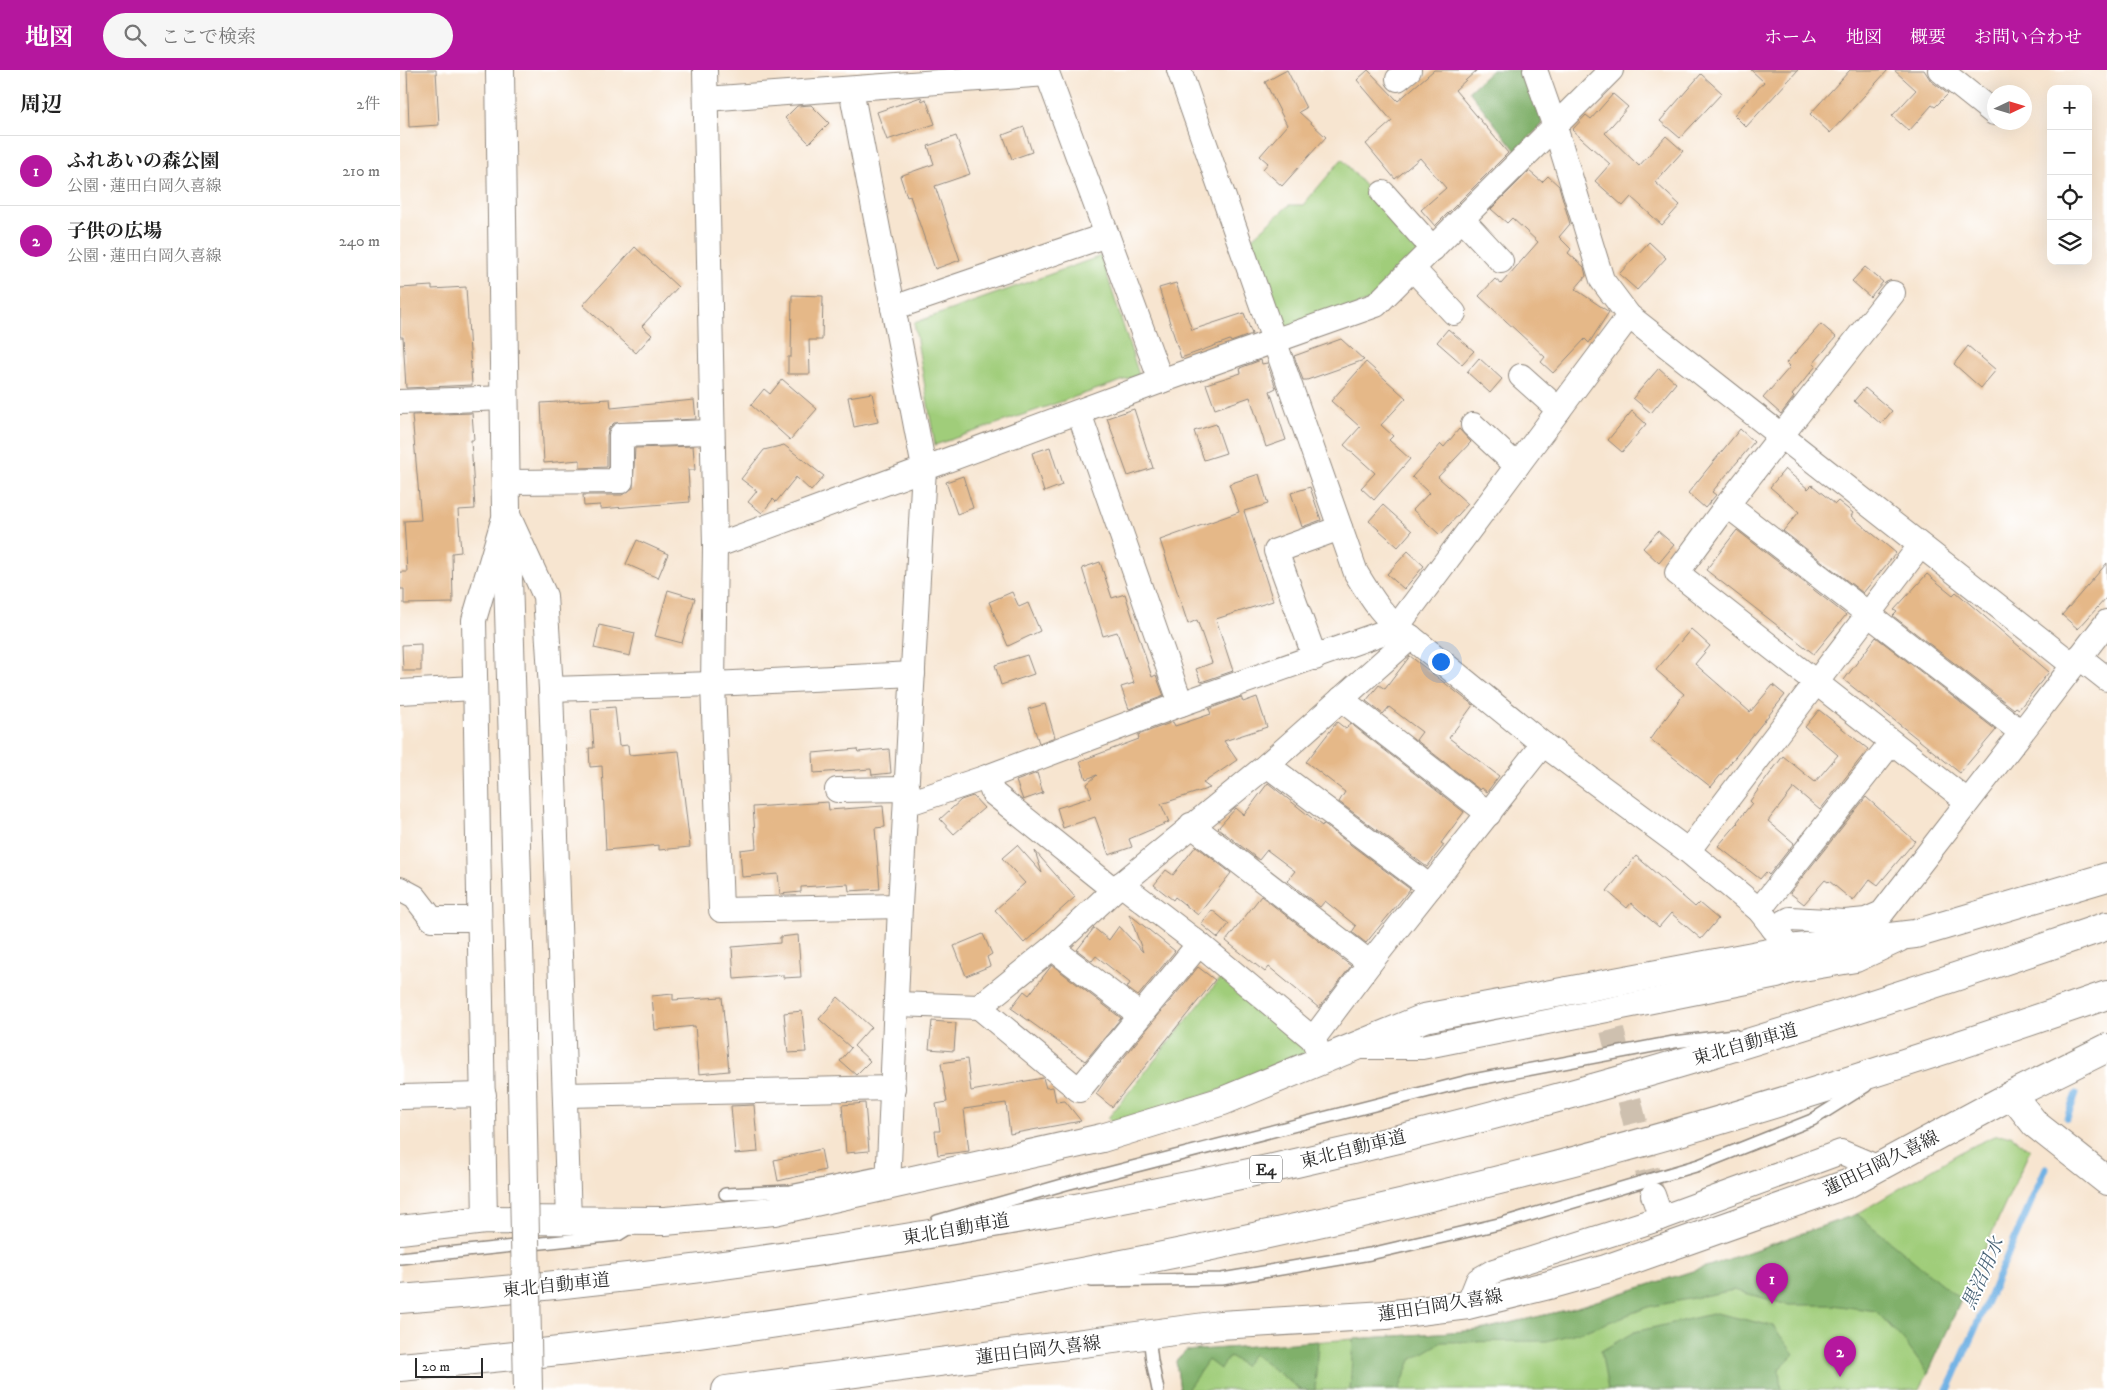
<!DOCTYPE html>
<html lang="ja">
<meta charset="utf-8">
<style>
body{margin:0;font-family:"IM FELL DW Pica","Noto Serif JP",serif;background:#f6f6f6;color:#222}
.controls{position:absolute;right:15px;top:15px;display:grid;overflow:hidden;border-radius:10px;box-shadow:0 5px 20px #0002}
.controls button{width:45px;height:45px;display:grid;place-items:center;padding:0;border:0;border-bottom:1px solid #e0e0e0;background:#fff;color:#222;font:25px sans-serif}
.compass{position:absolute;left:1587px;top:15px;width:45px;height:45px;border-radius:50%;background:#fff;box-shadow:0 5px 20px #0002;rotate:86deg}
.scale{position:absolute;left:15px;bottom:12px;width:68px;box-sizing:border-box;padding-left:5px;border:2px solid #2b2b2b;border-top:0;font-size:14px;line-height:18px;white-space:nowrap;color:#2b2b2b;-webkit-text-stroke:4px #fff;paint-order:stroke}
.you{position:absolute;left:1040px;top:591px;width:18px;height:18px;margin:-12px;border:4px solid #fff;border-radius:50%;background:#1a73e8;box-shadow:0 0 0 8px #1a73e833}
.badge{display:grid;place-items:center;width:32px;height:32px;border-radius:50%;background:#b5179e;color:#fff;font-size:16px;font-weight:700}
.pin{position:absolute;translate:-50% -41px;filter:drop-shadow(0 1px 2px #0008)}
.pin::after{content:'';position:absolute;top:26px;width:18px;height:15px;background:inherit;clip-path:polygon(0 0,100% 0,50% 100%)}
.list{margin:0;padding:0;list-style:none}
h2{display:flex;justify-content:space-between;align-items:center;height:65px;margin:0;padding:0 20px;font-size:21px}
h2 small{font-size:16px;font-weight:400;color:#767676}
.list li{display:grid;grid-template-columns:32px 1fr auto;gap:15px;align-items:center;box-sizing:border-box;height:70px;padding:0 20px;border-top:1px solid #e0e0e0}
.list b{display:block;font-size:19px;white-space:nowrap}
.list p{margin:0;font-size:16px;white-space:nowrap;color:#767676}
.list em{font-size:16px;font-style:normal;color:#767676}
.icon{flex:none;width:28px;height:28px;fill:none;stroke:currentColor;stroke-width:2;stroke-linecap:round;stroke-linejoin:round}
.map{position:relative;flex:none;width:1707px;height:1320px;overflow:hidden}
header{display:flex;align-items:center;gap:30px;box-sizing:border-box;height:70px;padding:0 25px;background:#b5179e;color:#fff}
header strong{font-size:24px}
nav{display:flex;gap:28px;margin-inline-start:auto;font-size:18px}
.search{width:350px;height:45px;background:#f6f6f6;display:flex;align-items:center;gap:12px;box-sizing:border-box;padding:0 18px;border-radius:28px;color:#767676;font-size:19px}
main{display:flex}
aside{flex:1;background:#fff}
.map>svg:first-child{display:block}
.green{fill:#a0cd7a;stroke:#667c52}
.forest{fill:#80b06a;stroke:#566e4a}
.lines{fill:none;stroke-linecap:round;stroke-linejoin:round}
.stream{stroke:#6fb1e4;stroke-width:7}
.building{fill:#e5b888}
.street-tunnel{stroke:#cec0af;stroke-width:24;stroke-dasharray:24 12;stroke-linecap:butt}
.lane-casing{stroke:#91887e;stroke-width:14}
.street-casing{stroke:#91887e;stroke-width:26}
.secondary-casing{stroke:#91887e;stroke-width:30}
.highway-casing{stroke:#91887e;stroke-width:30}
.lane{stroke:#fff;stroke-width:11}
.street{stroke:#fff;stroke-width:24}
.secondary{stroke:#fff;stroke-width:28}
.highway{stroke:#fff;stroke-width:28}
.secondary-bridge-casing{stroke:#91887e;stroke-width:30;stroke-linecap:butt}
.secondary-bridge{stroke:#fff;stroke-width:28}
.labels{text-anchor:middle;stroke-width:4;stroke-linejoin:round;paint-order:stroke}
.shield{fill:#fff;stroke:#6b6b6b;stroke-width:1}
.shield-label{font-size:16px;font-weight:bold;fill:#2b2b2b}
.street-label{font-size:18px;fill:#2b2b2b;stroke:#fff}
.water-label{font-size:19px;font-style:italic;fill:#466175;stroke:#fff}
</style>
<header>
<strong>地図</strong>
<div class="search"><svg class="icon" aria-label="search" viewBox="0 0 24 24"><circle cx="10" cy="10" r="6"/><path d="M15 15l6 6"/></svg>ここで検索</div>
<nav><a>ホーム</a><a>地図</a><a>概要</a><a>お問い合わせ</a></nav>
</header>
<main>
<aside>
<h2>周辺<small>2件</small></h2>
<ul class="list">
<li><span class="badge">1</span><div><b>ふれあいの森公園</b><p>公園 · 蓮田白岡久喜線</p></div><em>210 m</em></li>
<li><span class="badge">2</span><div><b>子供の広場</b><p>公園 · 蓮田白岡久喜線</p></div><em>240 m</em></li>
</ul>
</aside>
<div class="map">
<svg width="1707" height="1320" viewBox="0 0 1707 1320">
<rect width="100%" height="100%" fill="#fff"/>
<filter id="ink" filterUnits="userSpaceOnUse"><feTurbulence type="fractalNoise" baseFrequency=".02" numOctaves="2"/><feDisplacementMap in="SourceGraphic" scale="10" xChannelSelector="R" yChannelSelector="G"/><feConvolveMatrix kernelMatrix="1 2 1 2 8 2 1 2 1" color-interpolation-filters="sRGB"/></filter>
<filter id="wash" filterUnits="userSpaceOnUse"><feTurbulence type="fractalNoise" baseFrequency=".0096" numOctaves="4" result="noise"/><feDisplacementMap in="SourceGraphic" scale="20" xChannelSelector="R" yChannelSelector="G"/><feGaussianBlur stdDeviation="1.12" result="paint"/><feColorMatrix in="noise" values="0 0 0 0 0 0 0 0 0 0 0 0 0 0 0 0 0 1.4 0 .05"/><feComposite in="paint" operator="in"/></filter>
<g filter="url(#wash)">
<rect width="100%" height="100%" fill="#f7e5d0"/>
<!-- green -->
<g class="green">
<path d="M942,89L1020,180L974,229L888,262L878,256L850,170L889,135H903Z"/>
<path d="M701,186L739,305L535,375L514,253Z"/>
<path d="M823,905L910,974V984L814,1022L713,1054L708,1048Z"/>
<path d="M1611,1065L1630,1080L1520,1320H780L776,1291L786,1281L1080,1260L1171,1239L1309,1196L1457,1144L1566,1079L1595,1066Z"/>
</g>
<!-- forest -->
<g class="forest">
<path d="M1092,0H1123L1143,54L1116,81L1069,21Z"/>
<path d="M1457,1144L1561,1230L1528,1304L1504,1271L1476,1241L1433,1235H1389L1334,1220L1248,1237L1191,1259L1147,1271L1042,1272L1011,1290L999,1320H950L953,1269L1080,1260L1171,1239L1309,1196Z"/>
<path d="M1316,1243L1373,1256L1394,1284L1379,1299L1381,1320H1208L1201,1281L1234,1262Z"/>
<path d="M918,1271L915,1320H901L853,1284L844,1296L830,1286L820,1299L808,1290L787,1320H780L776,1291L786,1281Z"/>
</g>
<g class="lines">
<!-- stream -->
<g class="stream">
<path d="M1667,1048L1676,1024"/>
<path d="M1548,1320L1646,1098"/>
</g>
</g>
<g id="blocks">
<!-- building -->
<g class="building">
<path d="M7,0H36L39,55L9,57Z"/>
<path d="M887,0L906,38L899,42L926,67L882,116L863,99L868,93L860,86L887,55L865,12Z"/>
<path d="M968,0L998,31L1034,0H1077L1055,20L1108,83L1035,156L1021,140L1046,118L1020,88L995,109L966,74L992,51L957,10Z"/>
<path d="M1351,0H1398L1346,57L1334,45L1364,12Z"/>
<path d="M1450,0H1488L1430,63L1410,44Z"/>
<path d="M1494,0H1524L1531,11L1548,24L1535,37L1532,35L1509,61L1492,46L1516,20Z"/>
<path d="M1301,4L1322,23L1280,68L1260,51Z"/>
<path d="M1213,24L1228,37L1205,63L1239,96L1266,66L1283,81L1255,112L1280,135L1262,155L1231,127L1223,136L1195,111L1210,94L1172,60L1186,45L1191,49Z"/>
<path d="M521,27L522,31L526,29L535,54L487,70L477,42Z"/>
<path d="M411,35L429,53L409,73L385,48L397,36Z"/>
<path d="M624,57L632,82L612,89L603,65Z"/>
<path d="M556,66L570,104L535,116L560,190L535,199L510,126L507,127L500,106L534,94L528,76Z"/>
<path d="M1129,101L1142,112L1148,106L1159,116L1170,154L1159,167L1171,179L1168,183L1184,197L1186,206L1175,219L1209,242L1189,273L1185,269L1153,303L1141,292L1145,287L1079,226L1095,209L1101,214L1138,172L1112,148L1107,153L1091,139Z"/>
<path d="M1249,172L1266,188L1237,220L1219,204Z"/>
<path d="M235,177L278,217L242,256L252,265L236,283L183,235Z"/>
<path d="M1465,197L1483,212L1470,227L1452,211Z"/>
<path d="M776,213L792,260L844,243L852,264L831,272L830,270L781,288L759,218Z"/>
<path d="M32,216V219L66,217L72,315L6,318L3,267H0V218Z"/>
<path d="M392,225L423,226L422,270H409L410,304H388V287H391Z"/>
<path d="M1421,254L1436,267L1413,294L1416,296L1392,325L1394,327L1381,344L1363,328L1390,297L1386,293Z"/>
<path d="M1048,259L1074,281L1062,294L1037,272Z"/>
<path d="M941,269L964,290L907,310H903L894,286Z"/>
<path d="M1568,276L1596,300L1581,318L1554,294Z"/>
<path d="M1079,288L1102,309L1090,323L1067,302Z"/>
<path d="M861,290L862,294L867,293L876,318L870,321L886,370L866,377L850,327L815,339L806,314L841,303L840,298Z"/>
<path d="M966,292L1006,328L981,355L993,366L989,370L1010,389L974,430L961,418L975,403L944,375L960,357L931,331Z"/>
<path d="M1259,298L1276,313L1251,343L1233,328Z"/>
<path d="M382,309L417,339L390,370L351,335L364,319L370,324Z"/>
<path d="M1465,318L1492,341L1481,354L1454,331Z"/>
<path d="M472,323L478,352L454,357L448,327Z"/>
<path d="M210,329L211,338L294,330L296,349L214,353L209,358L207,365V397L180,398V390L144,393L141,333Z"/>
<path d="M734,339L753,398L728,406L707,348Z"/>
<path d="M1232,341L1246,354L1222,382L1208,370Z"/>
<path d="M72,343L74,370H71L75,439L58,440L61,482L52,483L53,533L4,534V519H0V502H7L4,451L21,450L12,345Z"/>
<path d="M816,354L826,383L804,390L794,361Z"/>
<path d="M1059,359L1071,372L1038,407L1068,434L1040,465L1013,440L1029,423L1012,407L1041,374L1044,377Z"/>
<path d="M1340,359L1354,372L1312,422L1316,425L1305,438L1288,423Z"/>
<path d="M384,375L424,406L411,421L396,407L376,432L373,429L362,443L348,432L357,421L341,409L364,380Z"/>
<path d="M293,376L295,400H288L290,432L200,439V435L184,436L183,425H222L233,418L235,378Z"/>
<path d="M650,377L662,415L644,422L632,383Z"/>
<path d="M1385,399L1408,419L1412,415L1435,434L1438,431L1453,443L1451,446L1496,483L1463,523L1383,461L1399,442L1370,417Z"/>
<path d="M859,404L868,434L844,441L873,531L816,549L833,601L801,612L796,599L812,593L797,550L788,554L760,470L839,442L829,414Z"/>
<path d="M563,406L573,438L557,444L546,412Z"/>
<path d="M910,417L921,450L902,457L891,423Z"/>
<path d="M983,435L1012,461L998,477L969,451Z"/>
<path d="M1337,460L1446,545L1414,584L1306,500Z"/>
<path d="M1258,461L1274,475L1259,493L1243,478Z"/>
<path d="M237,470L268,484L258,508L226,494Z"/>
<path d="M1008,481L1024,496L1004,519L987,504Z"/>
<path d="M700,492L712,528L725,524L752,607L756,605L764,626L729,639L721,617L734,613L717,562L703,566L682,498Z"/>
<path d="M1707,493V527L1678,559L1662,545Z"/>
<path d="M1527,504L1553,525L1556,522L1649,602L1619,639L1616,637L1614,639L1493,546L1497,542L1494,540Z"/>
<path d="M268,520L295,528L282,573L255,566Z"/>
<path d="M612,522L619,537L628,533L640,561L608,576L589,532Z"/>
<path d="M199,555L235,563L230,586L194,578Z"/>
<path d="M1291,559L1310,576L1295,594L1350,642L1373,615L1385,625L1311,717L1250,669L1284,624L1256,600Z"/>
<path d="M1476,567L1596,660L1560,703L1444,610Z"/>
<path d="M21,574V601H3L2,575Z"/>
<path d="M627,585L634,604L601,615L595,595Z"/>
<path d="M1010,586L1073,635L1049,668L1099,706L1087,722L1082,718L1080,720L1016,670L1022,662L989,637L983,644L966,631L979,615L985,619Z"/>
<path d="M841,627L843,632L857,627L867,657L824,671L837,690L803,713L810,718L761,734L769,752L729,769L732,777L709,785L695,747L663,758L657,738L692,727L687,714L697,705L686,709L680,691L739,669L738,665L773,652L775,656L811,644L809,639Z"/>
<path d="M645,634L655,667L639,673L628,639Z"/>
<path d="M215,637L219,676L228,675L229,685L279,681L290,777L259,780V775L206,780L202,696L190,697L189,678H194L191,639Z"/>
<path d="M1419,640L1468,679L1420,740L1394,718L1368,751L1394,773L1369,805L1366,802L1360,809L1318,776L1338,753L1337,752L1352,733L1350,731L1383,686L1415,712L1438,685L1405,657Z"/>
<path d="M937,652L946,659L950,653L1064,742L1041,773L1044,775L1027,797L939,732L945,722L906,692Z"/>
<path d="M457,679L458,682L489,679L491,703L472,705L471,699L414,703L413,683Z"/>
<path d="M637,703L643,723L623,730L616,711Z"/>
<path d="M868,713L922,756L923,754L1010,819L966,873L952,862L956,856L925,831L920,837L887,811L895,801L867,780L859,790L818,758L836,738L844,745Z"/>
<path d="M573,726L584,738L554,764L540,749L561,730Z"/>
<path d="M1466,727L1515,771L1478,815L1470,809L1453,831L1429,811L1428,812L1425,810L1404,834L1390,823Z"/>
<path d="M428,732L429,740L483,736L485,757L475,758L480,819L449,821L448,814L401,817V822L380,824L378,804L342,807L340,780L356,778L353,737Z"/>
<path d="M617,775L642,803L635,781L675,827L624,873L595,840L625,813L602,788Z"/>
<path d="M796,776L831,803L798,845L775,827L773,830L754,815L766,800L773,805Z"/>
<path d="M1236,786L1295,837L1299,833L1318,849L1301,869L1271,843L1259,857L1231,833L1227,838L1207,821Z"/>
<path d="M861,826L951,896L919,938L869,897L865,902L826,871Z"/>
<path d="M812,840L829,854L818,868L801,854Z"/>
<path d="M729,844L775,881L738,926L727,918L730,913L696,886L692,891L677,880L694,858L709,870L719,856L743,882Z"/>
<path d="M583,864L592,884L587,887L590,896L566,906L554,876Z"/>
<path d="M398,865L401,907L383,908V905L334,909L332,877L380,873V867Z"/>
<path d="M652,895L721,948L685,991L611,938L624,921L629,925Z"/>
<path d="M798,897L815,910L712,1037L696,1024L707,1008Z"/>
<path d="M273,924V930L322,927L329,1001L299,1004L295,956L255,960L252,926Z"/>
<path d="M438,927L471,957L454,976L470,991L456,1005L440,991L451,978L419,949Z"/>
<path d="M402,941L406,982L388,983L384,943Z"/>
<path d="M532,951L556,953L554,981L529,979Z"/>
<path d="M567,989L571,1021L643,1008L646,1018L653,1017L656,1032L665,1031L681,1051L610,1064L606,1033L564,1039L569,1081L538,1085L535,1061H540L536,1034L547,1032L541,993Z"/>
<path d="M465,1033L469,1081L446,1083L442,1035Z"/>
<path d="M354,1035L358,1082L335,1084L331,1036Z"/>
<path d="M421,1079L425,1100L378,1111L374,1090Z"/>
</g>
</g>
</g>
<g filter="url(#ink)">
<use href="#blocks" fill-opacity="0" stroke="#91887e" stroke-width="1"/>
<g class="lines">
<!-- street-tunnel -->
<path class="street-tunnel" d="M1212,960L1253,1125"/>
<defs>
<g id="lane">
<path d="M325,1124L391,1121L488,1101"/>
<path d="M537,1151L666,1114L1068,1011L1274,972L1334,965"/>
<path d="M0,1188L218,1165L231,1157"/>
<path d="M692,1211L822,1209L970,1184L1103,1153L1299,1095L1412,1050L1466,1016"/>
<path d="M749,1266L752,1291L758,1320"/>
</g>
<g id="street">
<path d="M305,0L315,476L313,614L321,840L500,836"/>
<path d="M646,0L761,311"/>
<path d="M779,0L956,503C971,528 986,552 1011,567L1143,674L1288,781L1359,840L1390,879L1394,893L1391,901L1377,906L1022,977H958"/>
<path d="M1135,0L1155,57L1202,210L1229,246L1673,595"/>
<path d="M1540,0L1594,43"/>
<path d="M998,9L1009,0"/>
<path d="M451,19L524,398L500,836L488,1117"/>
<path d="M306,29L647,4"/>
<path d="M983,123L1033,179"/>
<path d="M1062,149L1101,191"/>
<path d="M1013,199L1054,243"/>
<path d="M1493,223L1327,435L1277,503L1567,731"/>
<path d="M493,238L707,165"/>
<path d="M1121,306L1159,340"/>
<path d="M0,332L105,328"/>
<path d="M679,343L781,634"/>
<path d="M1073,355L1117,396"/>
<path d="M107,412L221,411V365L312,362"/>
<path d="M1327,435L1621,662"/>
<path d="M107,443L145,526L151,619L169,1150"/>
<path d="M315,476L761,311L976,235L1211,0"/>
<path d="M1679,587L1707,609"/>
<path d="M915,588L876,481L940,458"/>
<path d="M151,619L313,614L513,604"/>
<path d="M0,622L74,618"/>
<path d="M941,629L1089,744"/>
<path d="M867,695L1030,817"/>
<path d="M587,707L593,723L714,820"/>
<path d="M437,720L508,719"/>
<path d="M506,734L587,707L781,634L996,558L1229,246"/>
<path d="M791,755L970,893"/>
<path d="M1288,781L1520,476"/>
<path d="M721,814L799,874L913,969L919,983"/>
<path d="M0,819L15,827L32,849H78"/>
<path d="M1359,840L1491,673"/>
<path d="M1373,858L1390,849L1445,852L1466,850L1482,843L1707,552"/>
<path d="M652,878L740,945"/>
<path d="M1391,901L1456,890L1499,870"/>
<path d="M497,934L579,937L652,878L714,820L867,695L1011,567"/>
<path d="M579,937L679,1020L799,874"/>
<path d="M913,969L970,893L1143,674"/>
<path d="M165,1025L493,1018"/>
<path d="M0,1027L84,1025"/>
<path d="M1253,1125L1261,1148"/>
<path d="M85,1150L74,550L103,451"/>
<path d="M1068,1235L1078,1210L1094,1201L1261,1148L1441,1082L1479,1098"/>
</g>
<g id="secondary">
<path d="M100,0L106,440L120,910"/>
<path d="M1612,1025L1635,1054L1707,1111"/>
<path d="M0,1160L85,1150L265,1151L374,1141L702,1068L823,1031L1024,948L1390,879L1515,864L1707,807"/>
<path d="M326,1320L820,1255L986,1245L1068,1235L1149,1215L1206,1199L1447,1114L1612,1025L1707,978"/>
</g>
<g id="highway">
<path d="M0,1229C301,1206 601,1158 896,1093C1171,1032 1441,947 1707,856"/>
<path d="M0,1297C386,1263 768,1195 1143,1099C1334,1050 1521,989 1707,925"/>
</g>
</defs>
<!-- lane casing -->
<use href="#lane" class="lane-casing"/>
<!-- street casing -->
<use href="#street" class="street-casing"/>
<!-- secondary casing -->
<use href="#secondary" class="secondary-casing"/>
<!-- highway casing -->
<use href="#highway" class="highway-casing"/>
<!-- lane -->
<use href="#lane" class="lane"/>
<!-- street -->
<use href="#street" class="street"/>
<!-- secondary -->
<use href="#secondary" class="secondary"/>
<!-- highway -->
<use href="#highway" class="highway"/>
<defs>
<path id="secondary-bridge" d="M120,910L128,1320"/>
</defs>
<!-- secondary-bridge casing -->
<use href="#secondary-bridge" class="secondary-bridge-casing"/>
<!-- secondary-bridge -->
<use href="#secondary-bridge" class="secondary-bridge"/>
</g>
</g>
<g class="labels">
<!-- shield labels -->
<rect class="shield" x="850" y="1085.5" width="32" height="27" rx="4"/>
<g class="shield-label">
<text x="866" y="1105">E4</text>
</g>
<!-- street labels -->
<g class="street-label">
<text transform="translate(1345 974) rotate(-16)" y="6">東北自動車道</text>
<text transform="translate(953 1079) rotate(-14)" y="6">東北自動車道</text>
<text transform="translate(1481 1093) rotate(-26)" y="6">蓮田白岡久喜線</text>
<text transform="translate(556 1159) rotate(-10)" y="6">東北自動車道</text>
<text transform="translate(156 1215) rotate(-6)" y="6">東北自動車道</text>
<text transform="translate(1040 1235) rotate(-9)" y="6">蓮田白岡久喜線</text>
<text transform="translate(638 1280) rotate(-7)" y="6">蓮田白岡久喜線</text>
</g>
<!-- water labels -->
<g class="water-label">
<text transform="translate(1582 1203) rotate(-66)" y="7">黒沼用水</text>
</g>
</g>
</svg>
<div class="controls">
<button>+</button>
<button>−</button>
<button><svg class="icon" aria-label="locate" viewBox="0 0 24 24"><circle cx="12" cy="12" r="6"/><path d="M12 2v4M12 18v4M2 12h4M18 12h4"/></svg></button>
<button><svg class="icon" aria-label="layers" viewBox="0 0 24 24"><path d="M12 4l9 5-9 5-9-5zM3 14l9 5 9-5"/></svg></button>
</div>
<svg class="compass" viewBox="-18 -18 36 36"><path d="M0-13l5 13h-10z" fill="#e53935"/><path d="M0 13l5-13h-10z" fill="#767676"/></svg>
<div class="scale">20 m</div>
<div class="you"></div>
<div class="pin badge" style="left:1372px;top:1234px">1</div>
<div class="pin badge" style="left:1440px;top:1307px">2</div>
</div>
</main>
